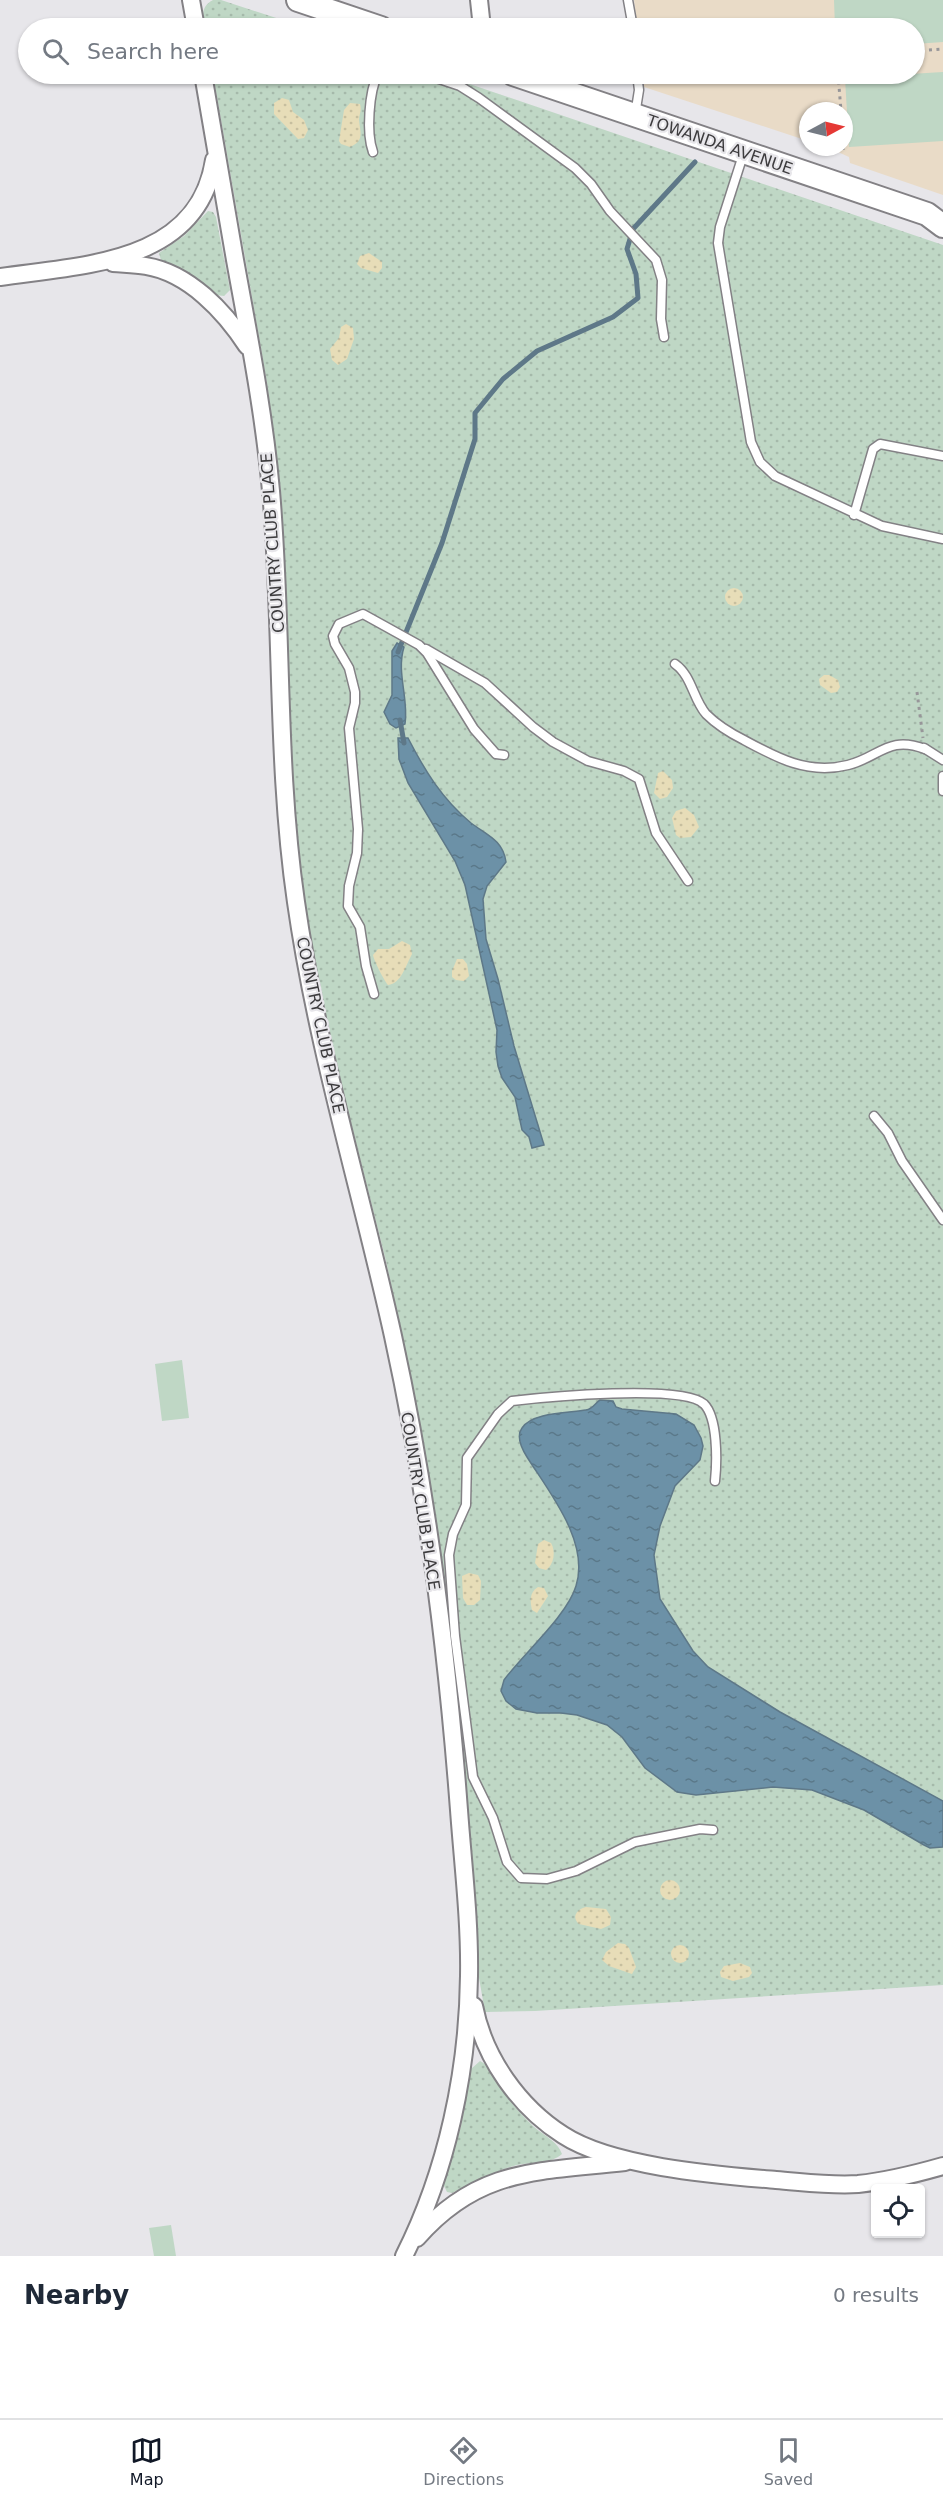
<!DOCTYPE html>
<style>
body{margin:0;font-family:"DejaVu Sans",sans-serif;background:#f2f2f3;color:#1f2937}
.controls{position:absolute;right:18px;bottom:18px;display:grid;overflow:hidden;border-radius:6px;box-shadow:0 2px 4px #0004}
.controls button{width:54px;height:54px;display:grid;place-items:center;padding:0;border:0;border-bottom:2px solid #e0e1e3;background:#fff;color:#1f2937;font:30px sans-serif}
.compass{position:absolute;left:799px;top:102px;width:54px;height:54px;border-radius:50%;background:#fff;box-shadow:0 2px 4px #0004;rotate:83deg}
.list{margin:0;padding:0;list-style:none}
h2{display:flex;justify-content:space-between;align-items:center;height:78px;margin:0;padding:0 24px;font-size:26px}
h2 small{font-size:20px;font-weight:400;color:#747a83}
.icon{flex:none;width:33px;height:33px;fill:none;stroke:currentColor;stroke-width:2;stroke-linecap:round;stroke-linejoin:round}
.map{position:relative;flex:none;width:943px;height:2256px;overflow:hidden}
.search{position:absolute;background:#fff;box-shadow:0 2px 4px #0004;left:18px;right:18px;top:18px;height:66px;display:flex;align-items:center;gap:15px;box-sizing:border-box;padding:0 21px;border-radius:33px;color:#747a83;font-size:22px}
.sheet{height:162px;background:#fff}
nav{display:flex;justify-content:space-around;align-items:center;box-sizing:border-box;height:84px;border-top:2px solid #e0e1e3;background:#fff;font-size:16px;color:#747a83}
nav a{display:grid;justify-items:center;gap:3px}
nav .on{color:#111827}
.map>svg:first-child{display:block}
.education{fill:#e9dbc7}
.grass{fill:url(#grass-dots)}
.sand{fill:url(#sand-dots)}
.pitch{fill:#bfd7c5}
.water{fill:url(#water-ripples);stroke:#5e7888;stroke-width:1.5}
.lines{fill:none;stroke-linecap:round;stroke-linejoin:round}
.stream{stroke:#5e7888;stroke-width:5}
.service-casing{stroke:#838185;stroke-width:11}
.minor-casing{stroke:#838185;stroke-width:20}
.secondary-casing{stroke:#838185;stroke-width:26}
.path{stroke:#979699;stroke-width:3;stroke-dasharray:3 4.5;stroke-linecap:butt}
.service{stroke:#fff;stroke-width:8}
.minor{stroke:#fff;stroke-width:16}
.secondary{stroke:#fff;stroke-width:22}
.labels{text-anchor:middle;stroke-width:4.5;stroke-linejoin:round;paint-order:stroke}
.street-label{font-size:16px;fill:#3d3c3e;stroke:#e7e6ea}
</style>
<div class="map">
<svg width="943" height="2256" viewBox="0 0 943 2256">
<defs>
<pattern id="grass-dots" width="8" height="8" patternUnits="userSpaceOnUse" patternTransform="scale(1.5)"><rect width="8" height="8" fill="#bfd7c5"/><path d="M2 2h.1M6 6h.1" fill="none" stroke="#a5b9aa" stroke-width="1.8" stroke-linecap="round"/></pattern>
<pattern id="sand-dots" width="8" height="8" patternUnits="userSpaceOnUse" patternTransform="scale(1.5)"><rect width="8" height="8" fill="#e7ddb8"/><path d="M2 2h.1M6 6h.1" fill="none" stroke="#c7bf9f" stroke-width="1.8" stroke-linecap="round"/></pattern>
<pattern id="water-ripples" width="26" height="14" patternUnits="userSpaceOnUse" patternTransform="scale(1.5)"><rect width="26" height="14" fill="#6c91a7"/><path d="M2 4q2-2 4 0t4 0M15 11q2-2 4 0t4 0" fill="none" stroke="#5a7889"/></pattern>
</defs>
<rect width="100%" height="100%" fill="#e7e6ea"/>
<!-- education -->
<path class="education" d="M634,0H943V195L850,163L849,157L827,147H844V111H808V141L644,87L642,74H914V28H637Z"/>
<!-- grass -->
<g class="grass">
<path d="M213,0H221L307,28H205C203,16 200,7 213,0Z"/>
<path d="M213,74H440L943,245V1985L535,2011L485,2012L479,1978L467,1793L454,1673L439,1553L410,1374L386,1261L334,1056L318,980L305,907L291,771L281,492L267,383Z"/>
<path d="M208,211L213,212L216,217L230,290L224,296L216,295L197,281L162,264L159,253L184,236Z"/>
<path d="M480,2061L485,2064C498,2086 513,2107 532,2125C541,2134 558,2141 562,2154C551,2164 531,2162 517,2165C494,2171 474,2183 452,2193L447,2192L443,2184L461,2126L471,2069Z"/>
</g>
<!-- sand -->
<g class="sand">
<path d="M282,98L289,100L293,112L304,120L308,130L304,138L298,139L274,114V103Z"/>
<path d="M350,103L360,104C362,111 359,114 359,120C360,132 365,141 350,147L341,144L339,141L344,110Z"/>
<path d="M369,253L382,262V268L378,273L361,268L357,264L360,256Z"/>
<path d="M346,324L353,328L354,339L347,359L338,365L332,360L330,349L339,338L341,327Z"/>
<circle cx="734" cy="597" r="9"/>
<path d="M824,675H829L838,680L840,687L837,692L831,693L820,685L819,679Z"/>
<path d="M663,771L672,780L673,788L667,797L660,799L654,793L658,773Z"/>
<path d="M685,808L694,815L699,827L691,837L680,838L676,835L672,818L676,811Z"/>
<path d="M402,941L410,945L412,954C406,965 401,984 388,985C384,980 374,961 373,955L378,949H389Z"/>
<path d="M457,959H463L467,964L469,976L464,981L456,980L452,977V971Z"/>
<path d="M544,1540L551,1543C556,1551 554,1565 546,1570L539,1568L535,1563L538,1544Z"/>
<path d="M469,1573L478,1575L481,1581L480,1600L474,1605H467L463,1598L462,1576Z"/>
<path d="M538,1587L544,1588L548,1596L537,1613L532,1610C530,1601 529,1593 538,1587Z"/>
<circle cx="670" cy="1890" r="10"/>
<path d="M586,1907L606,1909L611,1917L610,1925L601,1929L579,1924C571,1917 577,1909 586,1907Z"/>
<path d="M618,1943L625,1944L629,1948L636,1967L632,1974L609,1966L602,1960L606,1952Z"/>
<circle cx="680" cy="1954" r="9"/>
<path d="M740,1963L750,1967L752,1973L749,1977L733,1981L721,1977L720,1972L724,1966Z"/>
</g>
<!-- pitch -->
<g class="pitch">
<path d="M834,0H943V42L915,44L914,28H835Z"/>
<path d="M943,72V141L849,147L845,78Z"/>
<path d="M182,1360L189,1418L162,1421L155,1364Z"/>
<path d="M171,2225L176,2256H154L149,2228Z"/>
</g>
<!-- water -->
<g class="water">
<path d="M397,643L404,647C396,673 409,698 405,724L396,728L390,724L384,712L392,695V651Z"/>
<path d="M398,738H408C425,771 442,799 471,823C487,835 503,840 506,862L487,886L483,899L486,939L498,979L514,1046L544,1145L532,1148L529,1137L522,1130L515,1097L502,1078L498,1066L496,1052L497,1030L465,885L455,861L408,783L399,759Z"/>
<path d="M600,1400L613,1401L616,1407L622,1409L676,1414L694,1425L701,1438L703,1446L700,1460L675,1486L660,1526L654,1555L660,1599L693,1651L708,1667L780,1712L943,1801V1847L930,1848L924,1845L864,1810L812,1790L773,1787L696,1795L677,1792L645,1768L622,1737L607,1725L577,1715L561,1713H537L516,1709L506,1701L501,1691L504,1680C523,1654 567,1616 576,1586C590,1542 549,1492 527,1457C522,1449 516,1436 522,1428C532,1412 569,1413 586,1410C593,1409 595,1403 600,1400Z"/>
</g>
<g class="lines">
<!-- stream -->
<g class="stream">
<path d="M398,652L442,543L475,439V413L503,379L537,351L613,317L638,298L636,274L627,249L633,229L695,162"/>
<path d="M400,720L404,743"/>
</g>
<defs>
<g id="service">
<path d="M628,0L633,28"/>
<path d="M424,74L460,86L479,98L575,168L591,184L610,211L656,260L662,280L661,319L664,337"/>
<path d="M635,115L639,90L637,74"/>
<path d="M373,152C366,133 369,91 378,74"/>
<path d="M744,152L720,227L718,243L751,442L760,462L775,476L882,526L943,539"/>
<path d="M854,515L873,449L880,444L943,456"/>
<path d="M426,649L485,683L533,727L553,742L588,761L624,771L639,779L656,833L688,881"/>
<path d="M675,664C692,676 693,699 706,714C717,725 730,733 744,740C777,758 808,775 848,765C880,757 888,735 925,749"/>
<path d="M924,748L943,760"/>
<path d="M943,776V791"/>
<path d="M374,994L366,966L360,927L348,906L349,886L357,853L358,829L349,728L355,703V692L349,668L335,644L333,636L339,624L363,614L419,645L427,653L474,729L496,754L504,755"/>
<path d="M874,1116L888,1133L902,1161L943,1220"/>
<path d="M713,1830L700,1829L635,1842L576,1871L547,1879L521,1878L507,1862L493,1818L473,1777L455,1636L449,1555L453,1534L466,1505L467,1458L498,1414L512,1401C545,1397 683,1384 704,1404C718,1418 717,1462 715,1481"/>
</g>
<g id="minor">
<path d="M191,0L196,28"/>
<path d="M479,0L482,28"/>
<path d="M203,74C214,136 224,198 235,260C249,337 264,413 271,491C283,628 276,765 296,902C317,1049 361,1191 393,1336C427,1491 447,1651 459,1810C463,1865 470,1921 469,1976C468,2071 447,2171 404,2256"/>
<path d="M113,263C124,264 135,264 146,266C189,273 225,312 247,346"/>
<path d="M0,277C82,265 198,264 214,160"/>
<path d="M474,2006C484,2058 519,2107 563,2135C612,2167 717,2175 776,2180C803,2182 831,2186 858,2184C887,2181 915,2174 943,2166"/>
<path d="M417,2238C479,2167 539,2172 625,2162"/>
</g>
<g id="secondary">
<path d="M298,0L381,28"/>
<path d="M513,74L927,214L943,226"/>
</g>
</defs>
<!-- service casing -->
<use href="#service" class="service-casing"/>
<!-- minor casing -->
<use href="#minor" class="minor-casing"/>
<!-- secondary casing -->
<use href="#secondary" class="secondary-casing"/>
<!-- path -->
<g class="path">
<path d="M914,51L943,49"/>
<path d="M838,74L841,111"/>
<path d="M843,147V154"/>
<path d="M917,692L923,738"/>
</g>
<!-- service -->
<use href="#service" class="service"/>
<!-- minor -->
<use href="#minor" class="minor"/>
<!-- secondary -->
<use href="#secondary" class="secondary"/>
</g>
<g class="labels">
<!-- street labels -->
<g class="street-label">
<text transform="translate(720 144) rotate(19)" y="6">TOWANDA AVENUE</text>
<text transform="translate(272 543) rotate(-94)" y="6">COUNTRY CLUB PLACE</text>
<text transform="translate(321 1025) rotate(78)" y="6">COUNTRY CLUB PLACE</text>
<text transform="translate(421 1501) rotate(81)" y="6">COUNTRY CLUB PLACE</text>
</g>
</g>
</svg>
<div class="controls">
<button><svg class="icon" aria-label="locate" viewBox="0 0 24 24"><circle cx="12" cy="12" r="6"/><path d="M12 2v4M12 18v4M2 12h4M18 12h4"/></svg></button>
</div>
<svg class="compass" viewBox="-18 -18 36 36"><path d="M0-13l5 13h-10z" fill="#e53935"/><path d="M0 13l5-13h-10z" fill="#747a83"/></svg>
<div class="search"><svg class="icon" aria-label="search" viewBox="0 0 24 24"><circle cx="10" cy="10" r="6"/><path d="M15 15l6 6"/></svg>Search here</div>
</div>
<section class="sheet">
<h2>Nearby<small>0 results</small></h2>
<ul class="list">
</ul>
</section>
<nav>
<a class="on"><svg class="icon" aria-label="map" viewBox="0 0 24 24"><path d="M3 6l6-2 6 2 6-2v14l-6 2-6-2-6 2zM9 4v14M15 6v14"/></svg>Map</a>
<a><svg class="icon" aria-label="directions" viewBox="0 0 24 24"><path d="M12 3l9 9-9 9-9-9zM9 14v-3h6M13 9l2 2-2 2"/></svg>Directions</a>
<a><svg class="icon" aria-label="saved" viewBox="0 0 24 24"><path d="M7 4h10v16l-5-4-5 4z"/></svg>Saved</a>
</nav>
